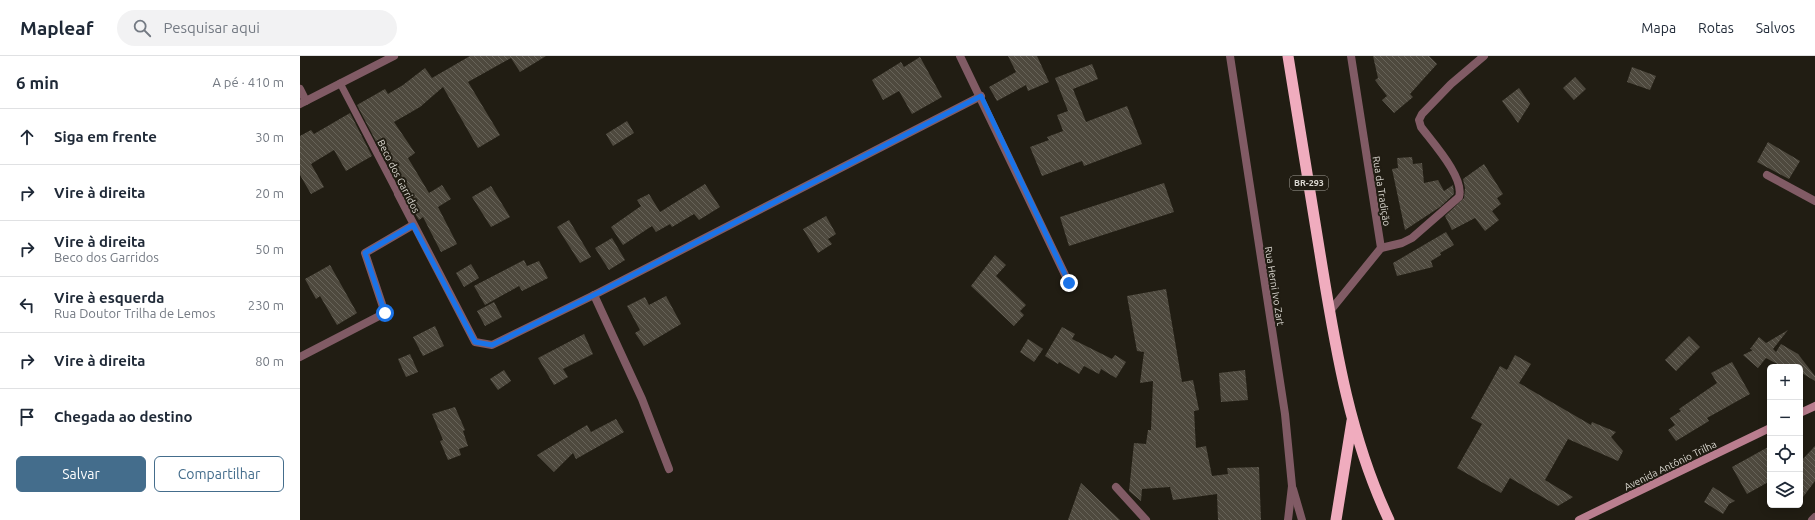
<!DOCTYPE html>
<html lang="pt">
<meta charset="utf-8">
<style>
body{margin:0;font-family:Ubuntu,sans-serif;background:#f2f2f3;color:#1f2937}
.controls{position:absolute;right:12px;bottom:12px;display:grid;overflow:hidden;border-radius:6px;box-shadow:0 2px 10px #0003}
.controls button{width:36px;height:36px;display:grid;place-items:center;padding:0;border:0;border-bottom:1px solid #e0e1e3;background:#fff;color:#1f2937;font:20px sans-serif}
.stop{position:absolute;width:12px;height:12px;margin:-9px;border:3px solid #1a73e8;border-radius:50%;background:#fff}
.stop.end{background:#1a73e8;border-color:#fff;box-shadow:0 1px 4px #0008}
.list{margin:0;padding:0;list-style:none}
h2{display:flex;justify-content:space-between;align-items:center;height:52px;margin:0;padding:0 16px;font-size:17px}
h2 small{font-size:13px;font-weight:400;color:#747a83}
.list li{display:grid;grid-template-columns:26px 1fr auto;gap:12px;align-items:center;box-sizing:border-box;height:56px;padding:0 16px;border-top:1px solid #e0e1e3}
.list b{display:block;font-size:15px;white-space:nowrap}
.list p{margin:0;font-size:13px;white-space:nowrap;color:#747a83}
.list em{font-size:13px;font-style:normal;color:#747a83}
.actions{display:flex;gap:8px;padding:12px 16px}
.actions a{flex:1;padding:9px 0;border:1px solid #446d8c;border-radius:6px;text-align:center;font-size:14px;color:#446d8c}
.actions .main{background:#446d8c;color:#fff}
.icon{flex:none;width:22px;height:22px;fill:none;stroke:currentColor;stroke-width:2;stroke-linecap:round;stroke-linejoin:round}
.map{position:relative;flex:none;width:1515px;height:464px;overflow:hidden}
header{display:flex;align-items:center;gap:24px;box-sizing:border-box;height:56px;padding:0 20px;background:#fff;border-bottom:1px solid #e0e1e3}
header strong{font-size:19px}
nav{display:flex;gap:22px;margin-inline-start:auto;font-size:14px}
.search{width:280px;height:36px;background:#f2f2f3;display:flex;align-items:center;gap:10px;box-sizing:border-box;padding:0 14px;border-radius:22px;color:#747a83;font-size:15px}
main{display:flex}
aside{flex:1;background:#fff}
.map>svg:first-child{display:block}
.building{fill:url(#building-back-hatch)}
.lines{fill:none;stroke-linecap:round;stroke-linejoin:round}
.service{stroke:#815b65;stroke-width:7}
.minor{stroke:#815b65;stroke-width:8}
.secondary{stroke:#ba7e8f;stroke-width:8}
.trunk{stroke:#f0acbe;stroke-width:11}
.route{stroke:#1a73e8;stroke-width:5}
.labels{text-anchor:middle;stroke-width:4;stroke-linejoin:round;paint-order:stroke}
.shield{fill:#211d13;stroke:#a4a199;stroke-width:1}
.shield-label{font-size:9px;font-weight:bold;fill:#dcd9d2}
.street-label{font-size:10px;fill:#dcd9d2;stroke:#211d13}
</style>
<header>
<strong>Mapleaf</strong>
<div class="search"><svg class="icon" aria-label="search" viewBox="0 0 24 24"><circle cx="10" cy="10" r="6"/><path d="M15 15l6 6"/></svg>Pesquisar aqui</div>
<nav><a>Mapa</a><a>Rotas</a><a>Salvos</a></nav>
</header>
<main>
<aside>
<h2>6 min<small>A pé · 410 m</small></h2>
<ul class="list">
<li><svg class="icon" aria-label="ahead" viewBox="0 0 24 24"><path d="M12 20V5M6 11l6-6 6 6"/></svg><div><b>Siga em frente</b></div><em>30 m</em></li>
<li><svg class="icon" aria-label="right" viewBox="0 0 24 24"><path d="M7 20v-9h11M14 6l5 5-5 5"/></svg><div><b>Vire à direita</b></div><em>20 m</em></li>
<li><svg class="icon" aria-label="right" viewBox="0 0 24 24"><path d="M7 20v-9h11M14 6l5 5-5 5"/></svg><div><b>Vire à direita</b><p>Beco dos Garridos</p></div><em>50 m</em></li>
<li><svg class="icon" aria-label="left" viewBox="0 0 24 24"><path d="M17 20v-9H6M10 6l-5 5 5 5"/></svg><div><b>Vire à esquerda</b><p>Rua Doutor Trilha de Lemos</p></div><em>230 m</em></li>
<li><svg class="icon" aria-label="right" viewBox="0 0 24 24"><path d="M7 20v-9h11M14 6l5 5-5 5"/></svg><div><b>Vire à direita</b></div><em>80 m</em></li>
<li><svg class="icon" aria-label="arrive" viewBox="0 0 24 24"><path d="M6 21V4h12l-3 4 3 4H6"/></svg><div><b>Chegada ao destino</b></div></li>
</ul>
<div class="actions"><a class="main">Salvar</a><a>Compartilhar</a></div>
</aside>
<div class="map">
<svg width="1515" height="464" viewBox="0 0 1515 464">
<defs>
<pattern id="building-back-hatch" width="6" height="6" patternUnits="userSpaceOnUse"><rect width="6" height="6" fill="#4e493e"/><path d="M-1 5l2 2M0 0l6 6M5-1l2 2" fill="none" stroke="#676359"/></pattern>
</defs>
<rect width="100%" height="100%" fill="#211d13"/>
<!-- building -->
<g class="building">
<path d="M170,0H246L220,16L211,2L168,26L200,79L178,92L143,31L120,51L94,66L115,97L108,102L129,137L142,129L151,143L138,151L157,188L141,196L123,161L119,164L110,150L116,146L94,110L92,112L81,95L57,49L85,33L88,38L103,29L125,12L132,22Z"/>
<path d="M708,0H737L749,26L728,35L726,29L697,45L689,31L716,16Z"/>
<path d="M1073,0H1129L1137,8L1110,38L1113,41L1094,57L1082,44L1087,40L1075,24L1078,22Z"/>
<path d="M620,1L642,41L612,58L599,35L583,44L572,24L601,6L604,11Z"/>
<path d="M792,8L798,23L773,33L786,66L827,50L842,88L784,110L782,105L742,120L730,91L749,84L747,81L763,75L757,59L768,55L755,22Z"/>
<path d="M1332,11L1356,20L1350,34L1327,26Z"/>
<path d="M1275,21L1286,33L1274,44L1263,32Z"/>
<path d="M1219,32L1230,48L1218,67L1202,45Z"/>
<path d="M50,57L72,100L46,115L34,94L11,108L24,131L11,138L0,119V80L11,74L14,78Z"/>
<path d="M327,65L334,77L313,90L306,78Z"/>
<path d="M1468,86L1500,105L1489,123L1457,106Z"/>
<path d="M1112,101L1113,108L1122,107L1124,127L1138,124L1144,135L1153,129L1154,138L1140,151L1105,174L1092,113L1098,112L1097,102Z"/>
<path d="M1184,108L1203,138L1197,142L1201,148L1192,155L1199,164L1185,175L1175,162L1152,174L1145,160L1164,142L1165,132L1163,123Z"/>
<path d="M864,127L874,156L769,190L760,161Z"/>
<path d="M405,128L420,151L399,164L394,158L372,171L370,168L356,176L352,170L323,189L311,171L341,150L337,144L349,138L360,156Z"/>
<path d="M191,130L210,161L191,171L172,141Z"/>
<path d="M526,160L536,178L528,183L532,188L518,197L503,173Z"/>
<path d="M269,164L291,201L280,207L257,171Z"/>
<path d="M1146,176L1154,189L1140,197L1141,199L1131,205L1133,211L1097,220L1093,207Z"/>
<path d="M312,182L325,204L309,214L295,192Z"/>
<path d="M695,199L706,209L696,220L726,249L720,255L724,259L714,270L671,230Z"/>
<path d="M224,204L227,210L239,205L248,222L222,235L219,230L185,249L174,230Z"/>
<path d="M171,208L179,222L164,231L156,217Z"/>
<path d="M30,209L57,257L37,269L20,240L16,243L5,223Z"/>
<path d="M866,233L882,326L893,324L899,354L894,355L896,392L906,390L912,420L928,418L927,412L959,411L961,464H918L917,438L873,444L870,431L842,433L841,445L829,435L834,387L846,388L848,374H851L853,325L840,327L844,296L837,295L827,240Z"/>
<path d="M366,240L381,268L344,290L335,277L340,274L327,250L345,241L349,249Z"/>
<path d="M194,246L202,261L185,270L177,255Z"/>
<path d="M135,270L144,290L123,300L113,281Z"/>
<path d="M762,271L775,278L772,283L812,303L815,299L826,306L816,322L801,313L799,318L784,310L779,318L759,306L758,308L745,300Z"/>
<path d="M1488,274L1473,293L1476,296L1481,288L1498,298L1515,320V325L1500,316V311H1483L1466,302L1458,312L1443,299L1453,294L1450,293L1459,281L1466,287Z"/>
<path d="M284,278L293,298L263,313L268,321L254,329L238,302Z"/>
<path d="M1389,280L1400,291L1376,315L1365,304Z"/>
<path d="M728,283L743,293L734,306L720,296Z"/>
<path d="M110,298L118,316L106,321L98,303Z"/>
<path d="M1215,299L1231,308L1219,327L1291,369L1292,366L1316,376L1311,381L1323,395L1318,405L1268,383L1245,424L1273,441L1258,450L1210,422L1201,437L1157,412L1182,368L1171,362L1200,310L1207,314Z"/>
<path d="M1432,306L1450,338L1407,362L1409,365L1376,385L1368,374L1375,369L1370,362L1381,355L1379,353L1417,327L1411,317Z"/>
<path d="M204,314L211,325L198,334L190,323Z"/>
<path d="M945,314L948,344L921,346L919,317Z"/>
<path d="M155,351L165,374L163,375L168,390L159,393L161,399L148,404L140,385L143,384L132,358Z"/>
<path d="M316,363L324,376L276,403L273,397L254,416L237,399L287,369L291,376Z"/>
<path d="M1470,390V425L1447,438L1432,411Z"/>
<path d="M1515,390V425L1500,445V406Z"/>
<path d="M781,427L820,464H768Z"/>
<path d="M1413,431L1435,445L1429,448L1423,458L1404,446Z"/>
</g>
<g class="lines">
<!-- service -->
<path class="service" d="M40,27L98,138"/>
<!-- minor -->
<g class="minor">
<path d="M660,0L769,227"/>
<path d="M930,0L985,358L992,430L988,464"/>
<path d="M0,33L6,45"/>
<path d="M0,48L94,0"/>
<path d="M1467,119L1515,145"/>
<path d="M98,138L175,286L192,289L294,239L681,40"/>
<path d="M1081,192L1102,187L1112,182L1159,141C1165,122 1133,87 1121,71L1119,64L1122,58L1151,28L1184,0"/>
<path d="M294,239L342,343L369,413"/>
<path d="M1030,255L1081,192L1051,0"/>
<path d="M0,301L85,257L65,197L113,169"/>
<path d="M816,431L846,464"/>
<path d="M993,433L1002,464"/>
<path d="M1512,464L1515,461"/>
</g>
<!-- secondary -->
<g class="secondary">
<path d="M1500,357L1515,350"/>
<path d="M1279,464L1470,372"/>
</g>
<!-- trunk -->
<g class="trunk">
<path d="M988,0C999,70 1011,140 1022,210C1036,296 1051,384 1089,464"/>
<path d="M1036,464L1052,365"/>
</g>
</g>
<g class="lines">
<!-- route -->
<path class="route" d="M85,257L65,197L113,169L175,286L192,289L294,239L681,40L769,227"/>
</g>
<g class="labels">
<!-- shield labels -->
<rect class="shield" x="990" y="120" width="38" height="14" rx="3"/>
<g class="shield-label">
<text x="1009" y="130">BR-293</text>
</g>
<!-- street labels -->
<g class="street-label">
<text transform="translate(99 120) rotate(63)" y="4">Beco dos Garridos</text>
<text transform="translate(1082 135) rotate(81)" y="4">Rua da Tradição</text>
<text transform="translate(975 230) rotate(81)" y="4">Rua Herni Ivo Zart</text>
<text transform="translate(1370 409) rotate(-26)" y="4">Avenida Antônio Trilha</text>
</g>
</g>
</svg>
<div class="controls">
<button>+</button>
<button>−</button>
<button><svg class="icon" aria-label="locate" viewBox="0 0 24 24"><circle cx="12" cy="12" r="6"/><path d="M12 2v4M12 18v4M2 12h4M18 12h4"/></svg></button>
<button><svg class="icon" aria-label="layers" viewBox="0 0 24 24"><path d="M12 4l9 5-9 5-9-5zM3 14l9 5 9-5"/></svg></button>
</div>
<div class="stop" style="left:85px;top:257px"></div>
<div class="stop end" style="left:769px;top:227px"></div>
</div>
</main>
